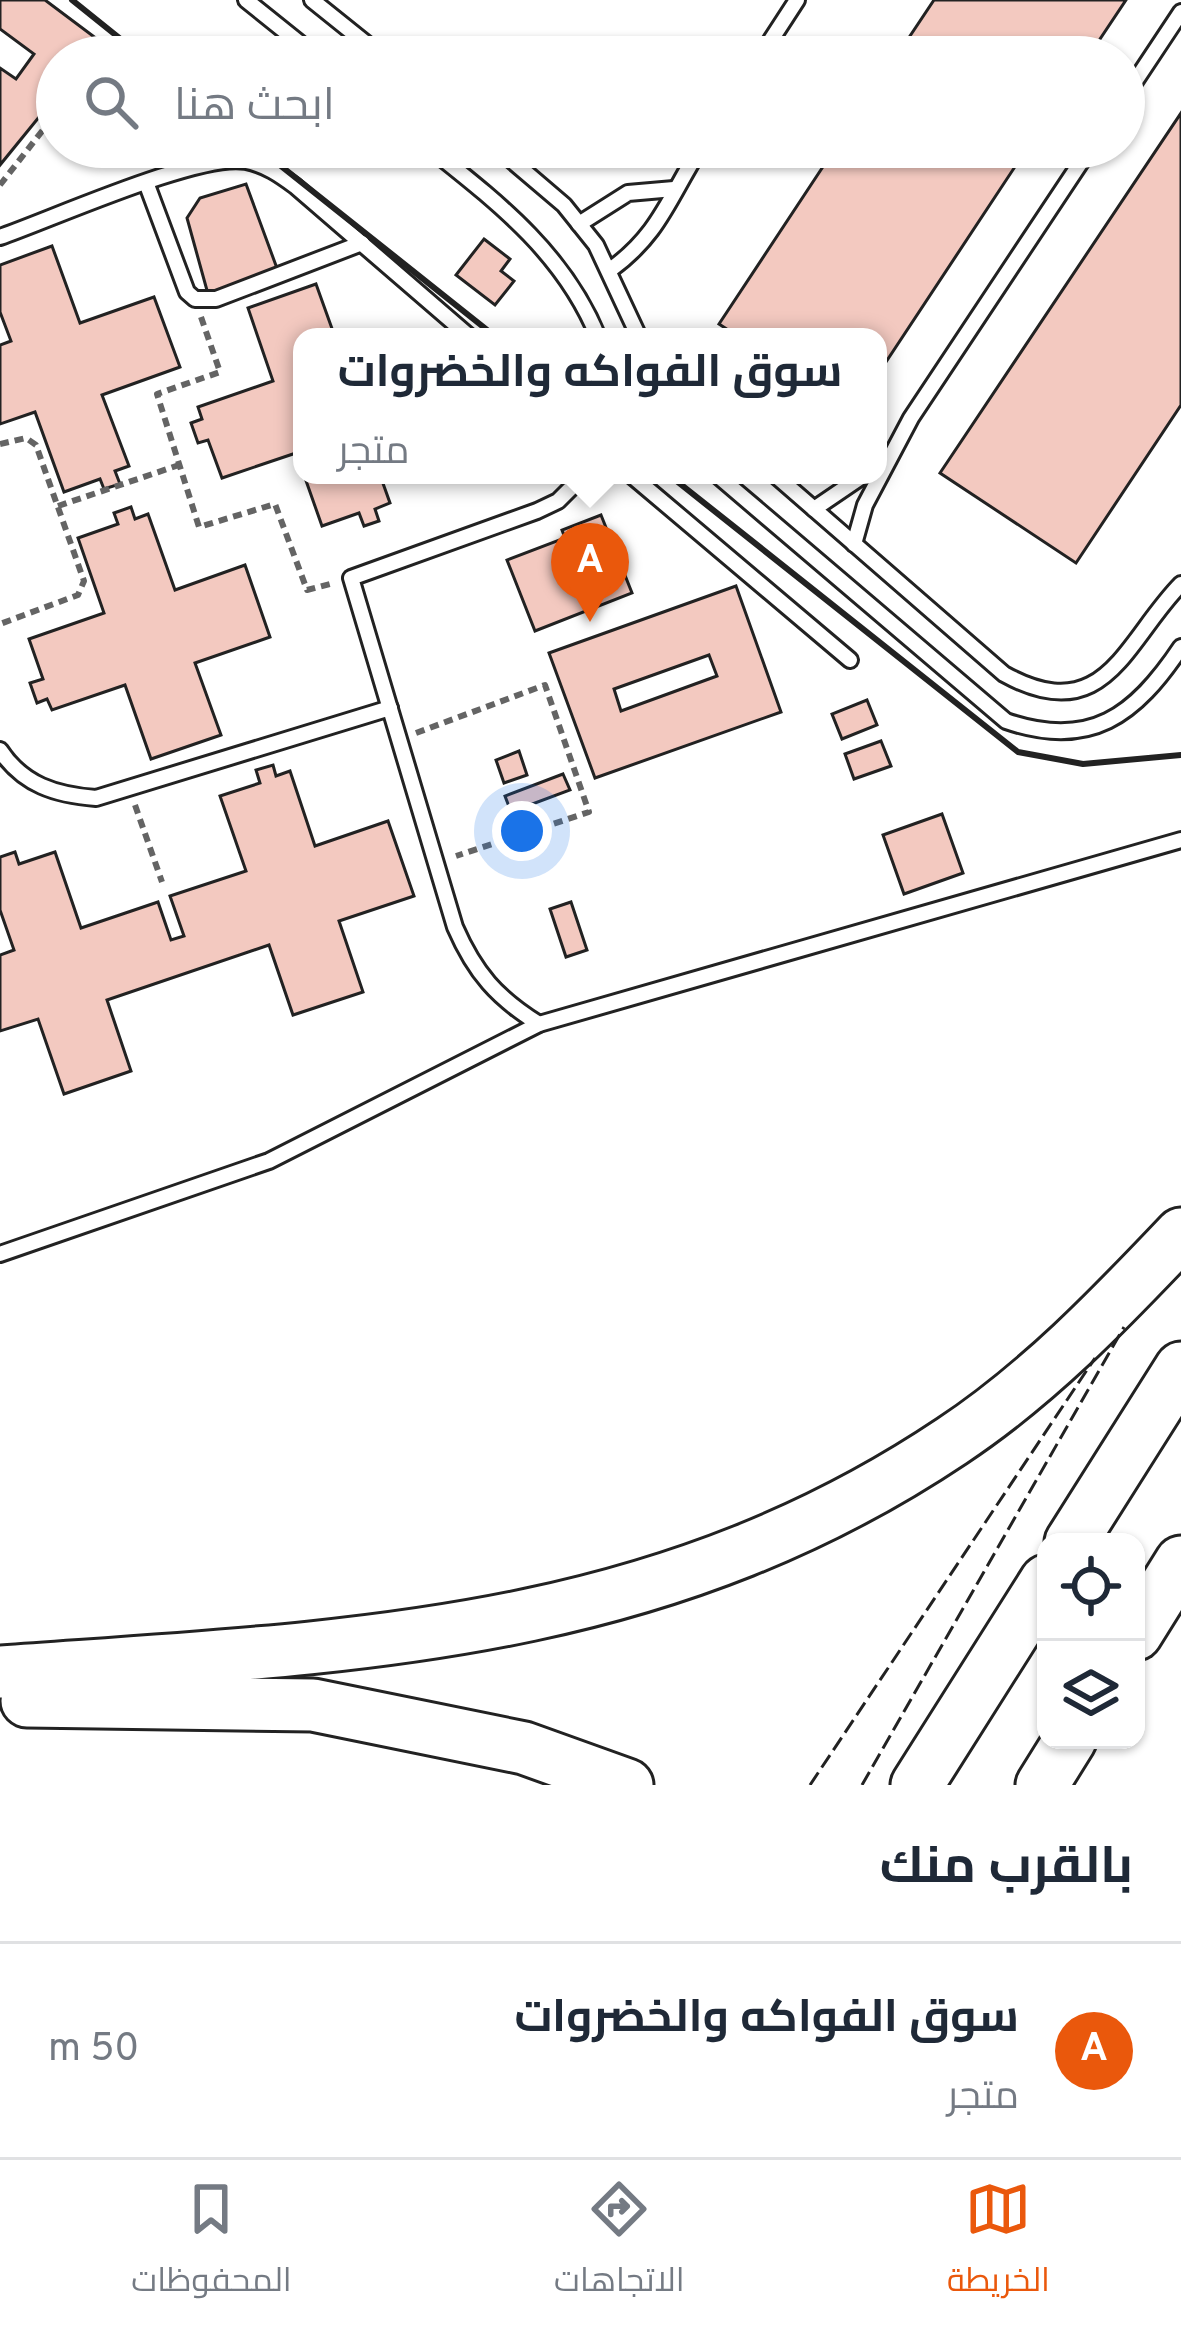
<!DOCTYPE html>
<html lang="ar">
<meta charset="utf-8">
<style>
body{margin:0;font-family:Overpass,Cairo,sans-serif;background:#f6f6f7;color:#1f2937;direction:rtl}
.controls{position:absolute;right:36px;bottom:36px;display:grid;overflow:hidden;border-radius:24px;box-shadow:0 3px 9px #0004}
.controls button{width:108px;height:108px;display:grid;place-items:center;padding:0;border:0;border-bottom:3px solid #e0e1e3;background:#fff;color:#1f2937;font:60px sans-serif}
.you{position:absolute;left:522px;top:831px;width:42px;height:42px;margin:-30px;border:9px solid #fff;border-radius:50%;background:#1a73e8;box-shadow:0 0 0 18px #1a73e833}
.badge{display:grid;place-items:center;width:78px;height:78px;border-radius:50%;background:#ea580c;color:#fff;font-size:39px;font-weight:700}
.pin{position:absolute;translate:-50% -99px;filter:drop-shadow(0 3px 6px #0008)}
.pin::after{content:'';position:absolute;top:63px;width:42px;height:36px;background:inherit;clip-path:polygon(0 0,100% 0,50% 100%)}
.popup{position:absolute;left:293px;top:328px;width:594px;height:156px;box-sizing:border-box;display:grid;place-content:center;border-radius:24px;background:#fff;filter:drop-shadow(0 3px 9px #0005);font-size:39px;white-space:nowrap;color:#747a83}
.popup b{font-size:45px;color:#1f2937}
.popup::after{content:'';position:absolute;left:50%;top:100%;margin-left:-24px;border:24px solid transparent;border-top-color:#fff}
.list{margin:0;padding:0;list-style:none}
h2{display:flex;justify-content:space-between;align-items:center;height:156px;margin:0;padding:0 48px;font-size:51px}
h2 small{font-size:39px;font-weight:400;color:#747a83}
.list li{display:grid;grid-template-columns:78px 1fr auto;gap:36px;align-items:center;box-sizing:border-box;height:216px;padding:0 48px;border-top:3px solid #e0e1e3}
.list b{display:block;font-size:45px;white-space:nowrap}
.list p{margin:0;font-size:39px;white-space:nowrap;color:#747a83}
.list em{font-size:39px;font-style:normal;color:#747a83}
.icon{flex:none;width:66px;height:66px;fill:none;stroke:currentColor;stroke-width:2;stroke-linecap:round;stroke-linejoin:round}
.map{position:relative;flex:none;width:1181px;height:1785px;overflow:hidden;direction:ltr}
.search{position:absolute;background:#fff;box-shadow:0 3px 9px #0004;left:36px;right:36px;top:36px;height:132px;display:flex;align-items:center;gap:30px;box-sizing:border-box;padding:0 42px;border-radius:66px;color:#747a83;font-size:45px}
.sheet{height:372px;background:#fff}
nav{display:flex;justify-content:space-around;align-items:center;box-sizing:border-box;height:168px;border-top:3px solid #e0e1e3;background:#fff;font-size:33px;color:#747a83}
nav a{display:grid;justify-items:center;gap:6px}
nav .on{color:#ea580c}
.map>svg:first-child{display:block}
.building{fill:#f3c9c0;stroke:#222;stroke-width:3;fill-rule:evenodd}
.lines{fill:none;stroke-linecap:round;stroke-linejoin:round}
.service-casing{stroke:#222;stroke-width:20}
.motorway-casing{stroke:#222;stroke-width:57}
.path{stroke:#646464;stroke-width:6;stroke-dasharray:9 6;stroke-linecap:butt}
.service{stroke:#fff;stroke-width:14}
.motorway{stroke:#fff;stroke-width:51}
.fence{stroke:#222;stroke-width:3;stroke-dasharray:15 6;stroke-linecap:butt}
.wall{stroke:#222;stroke-width:6}
</style>
<div class="map">
<svg width="1181" height="1785" viewBox="0 0 1181 1785">
<rect width="100%" height="100%" fill="#fff"/>
<!-- building -->
<g class="building">
<path d="M0,0H45L101,42L88,57H57V95L0,165V68L16,79L34,54L0,29Z"/>
<path d="M934,0H1126L1088,57H896Z"/>
<path d="M1181,113V405L1076,563L940,473Z"/>
<path d="M836,147H1028L878,374V337H739L719,324Z"/>
<path d="M246,184L278,271L208,294L187,218L200,198Z"/>
<path d="M484,239L510,259L501,271L514,281L495,305L456,275Z"/>
<path d="M52,246L80,323L154,297L180,367L102,395L129,466L115,471L120,484L104,489L100,479L64,492L35,412L0,424V345L11,341L0,312V265Z"/>
<path d="M316,284L335,337H302V469L296,453L222,478L208,440L198,443L191,423L202,419L198,407L273,381L248,308Z"/>
<path d="M304,475H380L390,503L375,509L379,521L364,526L359,513L322,526Z"/>
<path d="M131,507L135,519L148,514L175,590L245,565L270,637L195,663L221,735L151,759L125,685L52,710L47,699L37,703L30,683L43,679L29,639L104,613L78,538L118,524L114,513Z"/>
<path d="M601,515L632,593L535,631L507,560L565,538L562,530Z"/>
<path d="M736,586L781,712L595,778L549,653ZM709,655L717,676L621,711L614,689Z"/>
<path d="M867,700L877,725L842,739L832,714Z"/>
<path d="M881,741L891,766L854,779L845,754Z"/>
<path d="M519,751L527,775L504,783L496,760Z"/>
<path d="M273,765L276,776L290,771L315,846L388,821L414,896L339,921L363,992L293,1015L269,945L107,1000L131,1071L64,1094L38,1019L0,1031V955L14,950L0,910V857L15,852L19,864L55,852L81,928L158,902L171,940L184,936L170,896L246,871L220,796L260,783L256,770Z"/>
<path d="M563,774L570,790L511,812L505,796Z"/>
<path d="M942,814L963,873L904,894L883,835Z"/>
<path d="M571,902L587,950L566,957L550,909Z"/>
</g>
<g class="lines">
<defs>
<g id="service">
<path d="M246,0L317,57"/>
<path d="M312,0L383,57"/>
<path d="M760,57L797,0"/>
<path d="M1124,98L1181,12"/>
<path d="M428,147C497,202 564,253 598,337"/>
<path d="M496,147L564,205L596,245L639,337"/>
<path d="M147,185L187,292L195,299H216L362,243"/>
<path d="M579,224L628,193L674,189"/>
<path d="M0,237C52,219 200,152 246,161C266,165 280,175 295,186L470,337"/>
<path d="M610,270C660,234 669,197 701,147"/>
<path d="M631,475L850,660"/>
<path d="M717,475L1006,721C1090,750 1135,716 1181,647"/>
<path d="M775,475L1004,674C1105,730 1125,641 1181,584"/>
<path d="M814,509L864,475"/>
<path d="M854,544L865,505L911,418L1091,147"/>
<path d="M0,750C23,785 56,795 96,798L390,708"/>
<path d="M539,1024C497,998 475,973 455,927L351,578L537,511L558,501L584,475"/>
<path d="M0,1254L269,1161L539,1024L1181,840"/>
</g>
<g id="motorway">
<path d="M1071,1542L1181,1368"/>
<path d="M1136,1634L1181,1562"/>
<path d="M0,1672C344,1647 653,1641 952,1441C1038,1384 1110,1309 1181,1234"/>
<path d="M27,1701L313,1705L524,1748L627,1785"/>
<path d="M917,1785L1046,1581"/>
<path d="M1042,1785L1070,1740"/>
</g>
</defs>
<!-- service casing -->
<use href="#service" class="service-casing"/>
<!-- motorway casing -->
<use href="#motorway" class="motorway-casing"/>
<!-- path -->
<g class="path">
<path d="M101,57L110,45"/>
<path d="M0,185L57,112"/>
<path d="M201,317L220,372L157,394L199,527L275,504L307,590L330,584"/>
<path d="M0,444L26,438L36,445L84,581L78,595L0,624"/>
<path d="M58,506L179,465"/>
<path d="M416,733L545,685L589,812L456,856"/>
<path d="M135,805L162,882"/>
</g>
<!-- service -->
<use href="#service" class="service"/>
<!-- motorway -->
<use href="#motorway" class="motorway"/>
<!-- fence -->
<g class="fence">
<path d="M810,1785L1095,1358"/>
<path d="M862,1785L1124,1327"/>
</g>
<!-- wall -->
<g class="wall">
<path d="M72,0L143,57"/>
<path d="M257,147L496,337"/>
<path d="M669,475L1018,752L1083,764L1181,755"/>
</g>
</g>
</svg>
<div class="controls">
<button><svg class="icon" aria-label="locate" viewBox="0 0 24 24"><circle cx="12" cy="12" r="6"/><path d="M12 2v4M12 18v4M2 12h4M18 12h4"/></svg></button>
<button><svg class="icon" aria-label="layers" viewBox="0 0 24 24"><path d="M12 4l9 5-9 5-9-5zM3 14l9 5 9-5"/></svg></button>
</div>
<div class="you"></div>
<div class="pin badge" style="left:590px;top:622px">A</div>
<div class="popup"><b>سوق الفواكه والخضروات</b>متجر</div>
<div class="search"><svg class="icon" aria-label="search" viewBox="0 0 24 24"><circle cx="10" cy="10" r="6"/><path d="M15 15l6 6"/></svg>ابحث هنا</div>
</div>
<section class="sheet">
<h2>بالقرب منك<small></small></h2>
<ul class="list">
<li><span class="badge">A</span><div><b>سوق الفواكه والخضروات</b><p>متجر</p></div><em>50 m</em></li>
</ul>
</section>
<nav>
<a class="on"><svg class="icon" aria-label="map" viewBox="0 0 24 24"><path d="M3 6l6-2 6 2 6-2v14l-6 2-6-2-6 2zM9 4v14M15 6v14"/></svg>الخريطة</a>
<a><svg class="icon" aria-label="directions" viewBox="0 0 24 24"><path d="M12 3l9 9-9 9-9-9zM9 14v-3h6M13 9l2 2-2 2"/></svg>الاتجاهات</a>
<a><svg class="icon" aria-label="saved" viewBox="0 0 24 24"><path d="M7 4h10v16l-5-4-5 4z"/></svg>المحفوظات</a>
</nav>
